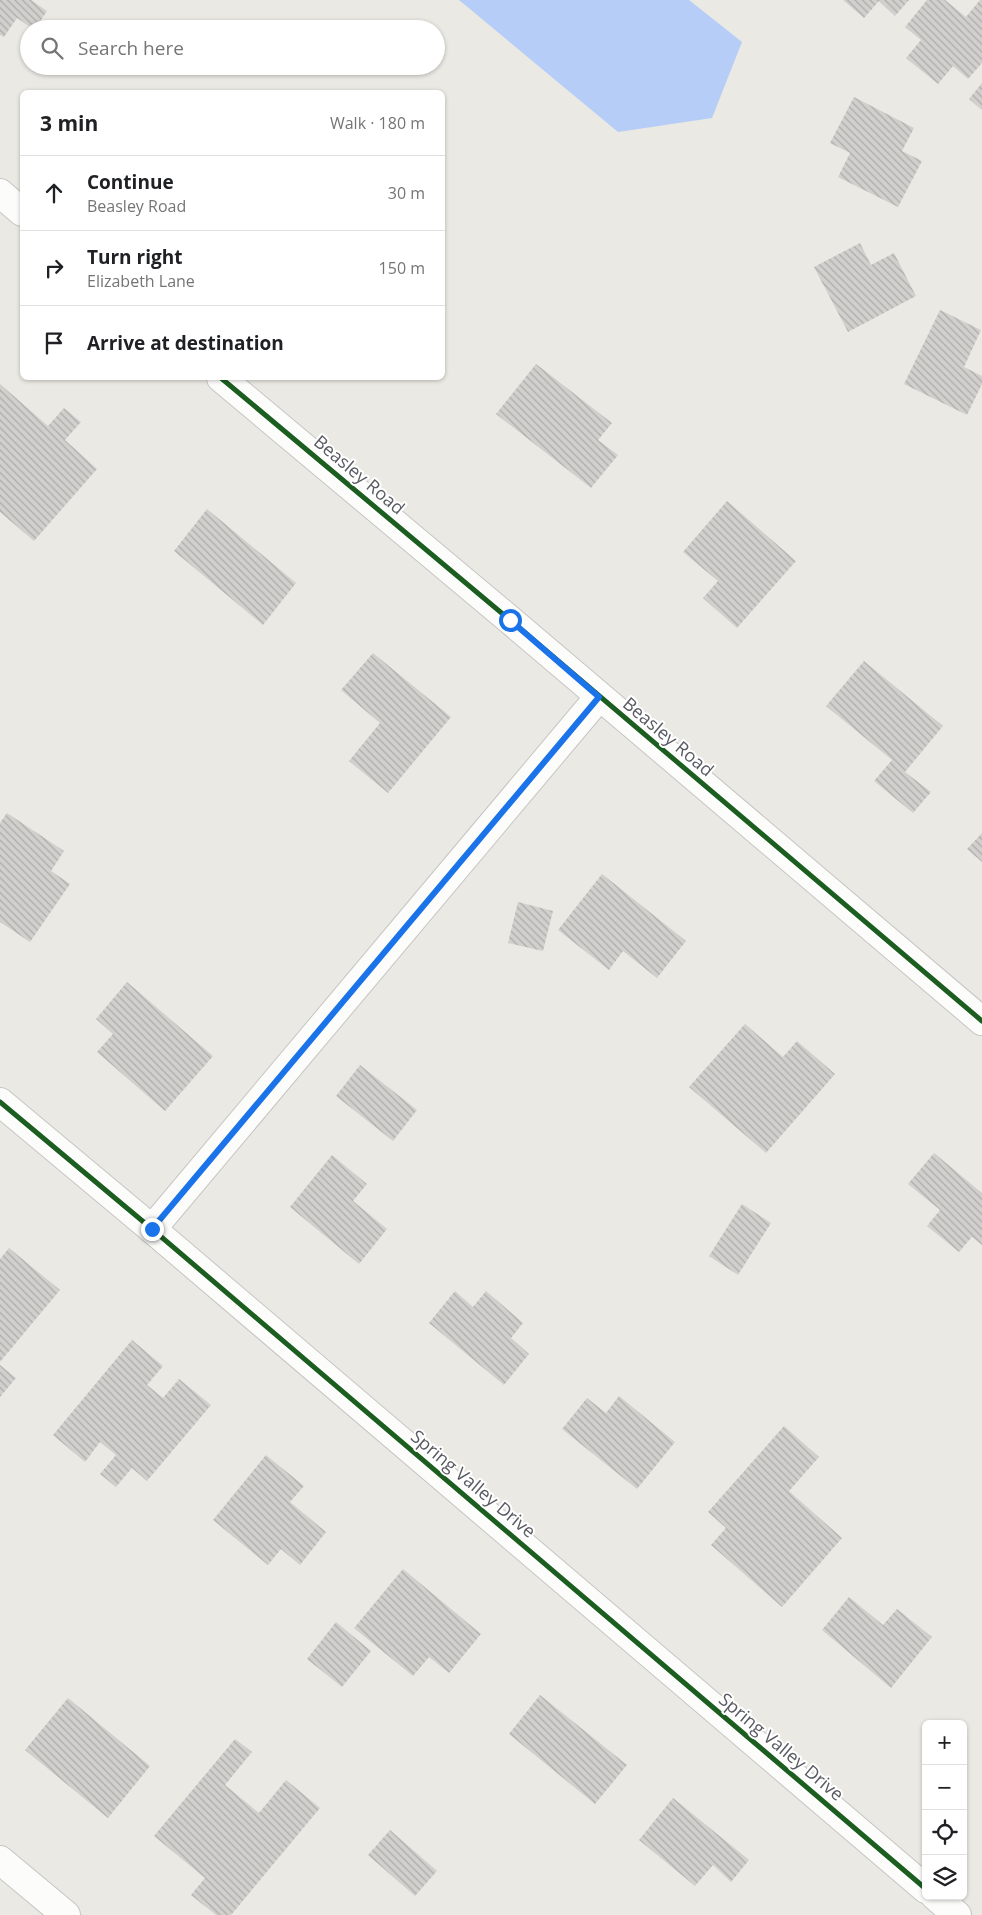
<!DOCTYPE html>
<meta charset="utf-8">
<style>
body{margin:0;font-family:"Open Sans",sans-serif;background:#f6f6f6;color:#202124}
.controls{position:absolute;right:15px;bottom:15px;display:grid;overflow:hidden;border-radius:8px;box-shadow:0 1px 4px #0004}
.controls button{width:45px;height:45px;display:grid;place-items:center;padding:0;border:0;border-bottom:1px solid #e0e0e0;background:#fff;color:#202124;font:25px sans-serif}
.stop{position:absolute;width:15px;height:15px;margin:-11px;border:4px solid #1a73e8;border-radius:50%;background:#fff}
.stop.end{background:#1a73e8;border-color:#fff;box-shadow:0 1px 5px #0008}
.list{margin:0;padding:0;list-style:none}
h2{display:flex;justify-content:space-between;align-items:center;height:65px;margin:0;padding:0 20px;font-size:21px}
h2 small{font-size:16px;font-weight:400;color:#757577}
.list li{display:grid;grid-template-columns:32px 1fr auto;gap:15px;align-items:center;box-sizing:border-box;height:75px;padding:0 20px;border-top:1px solid #e0e0e0}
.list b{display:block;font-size:19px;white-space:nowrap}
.list p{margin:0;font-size:16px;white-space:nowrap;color:#757577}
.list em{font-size:16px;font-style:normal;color:#757577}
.icon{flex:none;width:28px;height:28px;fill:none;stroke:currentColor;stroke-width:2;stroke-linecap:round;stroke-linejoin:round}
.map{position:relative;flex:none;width:982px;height:1915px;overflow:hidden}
.search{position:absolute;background:#fff;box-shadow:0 1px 4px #0004;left:20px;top:20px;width:425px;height:55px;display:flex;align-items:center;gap:12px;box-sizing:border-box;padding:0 18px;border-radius:28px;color:#757577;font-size:19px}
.panel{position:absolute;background:#fff;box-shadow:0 1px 4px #0004;left:20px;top:90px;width:425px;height:290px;border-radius:8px}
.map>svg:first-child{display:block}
.water{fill:#b5cdf7}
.building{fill:url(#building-back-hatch)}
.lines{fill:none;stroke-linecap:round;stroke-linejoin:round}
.minor-casing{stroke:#c6c5c5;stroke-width:30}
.tertiary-casing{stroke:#c6c5c5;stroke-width:30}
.minor{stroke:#fcfcfb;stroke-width:28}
.tertiary{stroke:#fcfcfb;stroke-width:28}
.cycleway-casing{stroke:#fff;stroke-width:8}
.cycleway{stroke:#1b5e20;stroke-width:5}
.route{stroke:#1a73e8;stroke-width:6}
.labels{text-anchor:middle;stroke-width:4;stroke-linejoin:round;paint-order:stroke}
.street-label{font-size:18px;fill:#595b62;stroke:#fff}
</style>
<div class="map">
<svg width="982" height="1915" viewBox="0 0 982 1915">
<defs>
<pattern id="building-back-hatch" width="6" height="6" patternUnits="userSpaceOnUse" patternTransform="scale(1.25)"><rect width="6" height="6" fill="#d1d0cd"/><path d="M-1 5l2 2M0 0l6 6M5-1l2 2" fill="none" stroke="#adacaa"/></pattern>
</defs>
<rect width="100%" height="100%" fill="#eae9e3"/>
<!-- water -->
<path class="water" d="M459,0H689L742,42L712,118L618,132Z"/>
<!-- building -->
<g class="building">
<path d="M0,0H31L47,11L35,29H33L17,18L4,37L0,35Z"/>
<path d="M843,0H909L895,16L879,1L864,18Z"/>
<path d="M927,0H945L966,17L980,0H982V63L968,79L953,66L938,84L906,58L921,40L905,27Z"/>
<path d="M982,83V110L969,99Z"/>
<path d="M854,97L914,128L902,151L922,161L898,207L838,177L850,153L830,143Z"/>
<path d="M860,243L871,265L894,253L916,296L848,332L814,267Z"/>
<path d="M940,310L981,330L964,367L982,376V384L967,415L904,384Z"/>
<path d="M536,364L612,423L598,440L618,455L591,488L496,414Z"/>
<path d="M0,384L48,426L64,408L81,422L65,440L97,469L34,541L0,512Z"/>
<path d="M727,501L796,561L737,628L703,598L718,581L683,552Z"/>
<path d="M207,509L296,583L263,625L174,551Z"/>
<path d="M373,653L451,717L388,793L349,761L380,723L341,690Z"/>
<path d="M864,661L943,726L905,772L931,792L913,813L874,781L892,760L826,706Z"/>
<path d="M7,813L64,851L51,871L70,884L30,942L0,922V823Z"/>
<path d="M982,833V862L967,849Z"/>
<path d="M602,874L686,941L657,978L623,951L609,970L558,930Z"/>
<path d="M518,902L553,911L543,951L508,943Z"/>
<path d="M127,982L213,1056L165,1111L97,1052L113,1034L96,1019Z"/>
<path d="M745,1024L783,1057L797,1041L835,1074L766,1153L689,1087Z"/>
<path d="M360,1065L417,1110L393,1141L336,1096Z"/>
<path d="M934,1153L982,1193V1245L972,1237L959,1252L927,1226L940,1210L908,1184Z"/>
<path d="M332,1155L367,1184L353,1201L387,1229L359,1264L290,1207Z"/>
<path d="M742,1204L771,1223L738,1275L709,1256Z"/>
<path d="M9,1248L60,1290L0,1362V1259Z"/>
<path d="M455,1291L473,1307L486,1291L523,1323L511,1338L529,1354L504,1385L429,1323Z"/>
<path d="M132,1340L163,1366L147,1385L163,1398L179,1379L211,1405L147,1481L132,1468L116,1487L100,1474L116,1455L100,1442L85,1462L53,1435Z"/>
<path d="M0,1365L16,1378L0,1397Z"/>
<path d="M619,1396L675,1442L637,1489L562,1429L587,1398L606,1413Z"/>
<path d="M784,1426L819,1457L789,1491L842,1538L782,1607L711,1545L726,1528L708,1512Z"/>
<path d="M266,1455L304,1486L290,1502L326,1532L300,1565L281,1549L268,1565L213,1520Z"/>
<path d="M403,1569L481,1634L449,1673L429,1657L413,1676L354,1628Z"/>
<path d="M849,1597L883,1625L897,1609L932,1637L891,1688L822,1630Z"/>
<path d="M336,1622L371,1651L342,1687L307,1659Z"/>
<path d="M540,1695L627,1765L595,1804L509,1734Z"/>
<path d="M68,1698L150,1766L108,1818L25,1750Z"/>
<path d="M235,1739L252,1752L225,1785L259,1813L286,1780L320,1808L231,1915H216L191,1895L205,1878L154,1836Z"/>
<path d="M673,1798L749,1860L731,1882L713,1865L695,1886L639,1840Z"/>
<path d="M390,1830L437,1871L415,1896L368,1855Z"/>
</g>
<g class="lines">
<defs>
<g id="minor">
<path d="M0,193L22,212"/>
<path d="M221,378L510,620L982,1021"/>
<path d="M0,1102L152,1229L926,1889"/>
<path d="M152,1229L599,697"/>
<path d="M935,1896L957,1915"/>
</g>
<path id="tertiary" d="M0,1860L66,1915"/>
</defs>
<!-- minor casing -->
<use href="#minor" class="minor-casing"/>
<!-- tertiary casing -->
<use href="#tertiary" class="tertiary-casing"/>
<!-- minor -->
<use href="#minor" class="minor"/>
<!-- tertiary -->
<use href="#tertiary" class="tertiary"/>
<defs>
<g id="cycleway">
<path d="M221,378L510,620L982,1021"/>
<path d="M0,1102L152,1229L926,1889"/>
</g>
</defs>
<!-- cycleway casing -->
<use href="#cycleway" class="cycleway-casing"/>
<!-- cycleway -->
<use href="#cycleway" class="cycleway"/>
</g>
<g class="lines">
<!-- route -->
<path class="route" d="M152,1229L599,697L510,620"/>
</g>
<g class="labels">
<!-- street labels -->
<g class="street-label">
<text transform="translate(359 475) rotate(40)" y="6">Beasley Road</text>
<text transform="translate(668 737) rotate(40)" y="6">Beasley Road</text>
<text transform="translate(473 1484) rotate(40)" y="6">Spring Valley Drive</text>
<text transform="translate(781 1747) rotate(40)" y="6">Spring Valley Drive</text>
</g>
</g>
</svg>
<div class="controls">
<button>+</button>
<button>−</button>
<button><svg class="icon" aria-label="locate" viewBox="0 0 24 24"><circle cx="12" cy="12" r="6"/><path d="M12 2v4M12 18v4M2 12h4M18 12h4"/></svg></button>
<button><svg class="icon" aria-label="layers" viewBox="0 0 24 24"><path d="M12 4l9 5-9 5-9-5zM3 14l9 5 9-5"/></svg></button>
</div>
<div class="stop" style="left:510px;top:620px"></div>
<div class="stop end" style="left:152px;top:1229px"></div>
<div class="search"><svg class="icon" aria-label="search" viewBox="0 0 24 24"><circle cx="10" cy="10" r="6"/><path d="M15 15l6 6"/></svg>Search here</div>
<section class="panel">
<h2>3 min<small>Walk · 180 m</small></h2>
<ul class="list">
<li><svg class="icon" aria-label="ahead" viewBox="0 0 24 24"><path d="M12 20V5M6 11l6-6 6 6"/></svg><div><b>Continue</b><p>Beasley Road</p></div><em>30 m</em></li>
<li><svg class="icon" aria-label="right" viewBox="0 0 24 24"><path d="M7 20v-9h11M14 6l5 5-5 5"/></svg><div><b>Turn right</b><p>Elizabeth Lane</p></div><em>150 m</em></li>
<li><svg class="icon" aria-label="arrive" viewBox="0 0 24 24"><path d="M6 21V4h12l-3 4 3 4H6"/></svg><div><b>Arrive at destination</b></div></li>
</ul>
</section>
</div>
